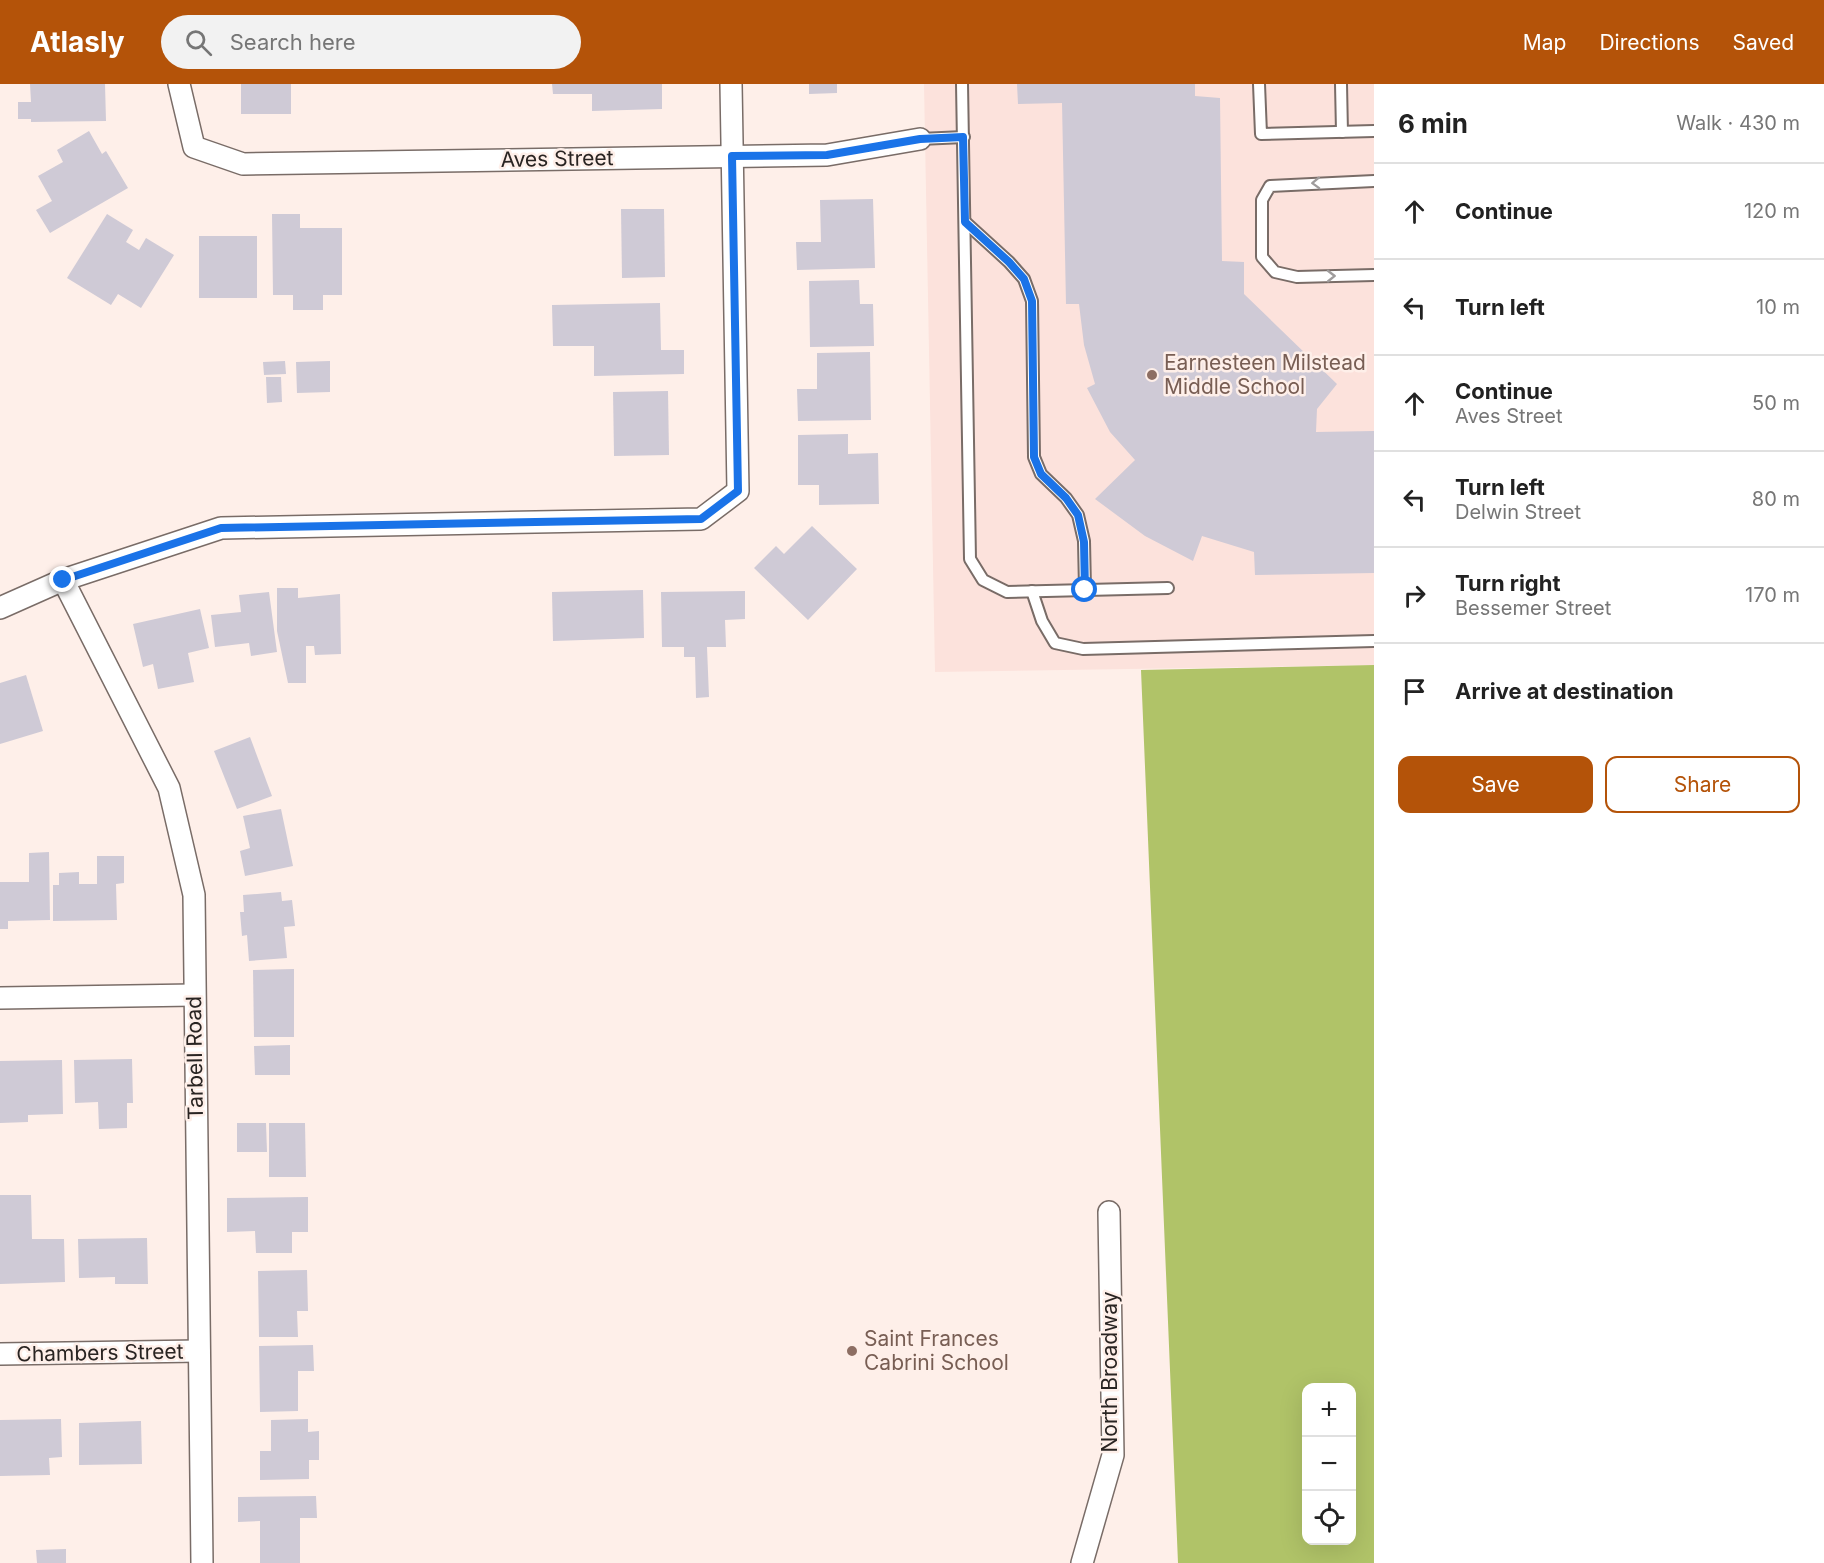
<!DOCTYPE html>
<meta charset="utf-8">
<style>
body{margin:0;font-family:Inter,sans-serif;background:#f2f2f2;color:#222}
.controls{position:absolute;right:18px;bottom:18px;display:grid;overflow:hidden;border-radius:12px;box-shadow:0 6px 24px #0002}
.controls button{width:54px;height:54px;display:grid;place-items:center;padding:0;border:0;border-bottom:2px solid #e0e0e0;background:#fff;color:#222;font:30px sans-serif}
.stop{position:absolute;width:18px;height:18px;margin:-14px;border:4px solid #1a73e8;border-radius:50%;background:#fff}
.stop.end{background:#1a73e8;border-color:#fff;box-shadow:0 2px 6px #0008}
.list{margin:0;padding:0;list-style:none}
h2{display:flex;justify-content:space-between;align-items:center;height:78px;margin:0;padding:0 24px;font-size:26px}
h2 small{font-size:20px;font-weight:400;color:#767676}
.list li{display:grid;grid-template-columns:39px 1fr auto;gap:18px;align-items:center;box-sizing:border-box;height:96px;padding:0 24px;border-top:2px solid #e0e0e0}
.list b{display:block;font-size:22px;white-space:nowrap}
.list p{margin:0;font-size:20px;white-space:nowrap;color:#767676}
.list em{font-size:20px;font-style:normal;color:#767676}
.actions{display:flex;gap:12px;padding:18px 24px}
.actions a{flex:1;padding:14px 0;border:2px solid #b45309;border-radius:12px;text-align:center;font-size:21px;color:#b45309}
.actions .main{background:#b45309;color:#fff}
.icon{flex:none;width:33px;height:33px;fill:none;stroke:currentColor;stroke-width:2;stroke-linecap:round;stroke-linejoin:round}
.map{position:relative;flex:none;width:1374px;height:1479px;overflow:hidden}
header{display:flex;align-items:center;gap:36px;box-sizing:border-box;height:84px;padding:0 30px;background:#b45309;color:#fff}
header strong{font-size:28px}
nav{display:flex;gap:33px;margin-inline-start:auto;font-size:21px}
.search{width:420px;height:54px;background:#f2f2f2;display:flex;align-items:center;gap:15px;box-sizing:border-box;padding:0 21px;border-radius:33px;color:#767676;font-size:22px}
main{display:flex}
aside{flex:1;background:#fff}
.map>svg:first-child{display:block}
.education{fill:#fce2dc}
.forest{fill:#b0c368;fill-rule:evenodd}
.building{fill:#cfcad6}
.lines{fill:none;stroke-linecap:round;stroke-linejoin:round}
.service-casing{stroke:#796c67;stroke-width:14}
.minor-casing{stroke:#796c67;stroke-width:24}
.service{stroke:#fff;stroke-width:10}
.minor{stroke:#fff;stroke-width:21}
.oneway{stroke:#9f9c9c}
.route{stroke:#1a73e8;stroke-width:8}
.education-dot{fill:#8d6e63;stroke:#feefe9;stroke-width:2}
.labels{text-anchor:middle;stroke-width:5;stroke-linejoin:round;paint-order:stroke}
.street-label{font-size:21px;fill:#292422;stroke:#feefe9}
.education-label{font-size:21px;fill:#785e54;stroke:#feefe9;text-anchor:start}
</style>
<header>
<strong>Atlasly</strong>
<div class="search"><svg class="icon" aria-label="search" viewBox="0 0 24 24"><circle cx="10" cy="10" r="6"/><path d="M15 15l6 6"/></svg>Search here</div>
<nav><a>Map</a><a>Directions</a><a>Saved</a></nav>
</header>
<main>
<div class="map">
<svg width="1374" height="1479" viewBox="0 0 1374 1479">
<rect width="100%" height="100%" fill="#feefe9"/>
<!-- education -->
<path class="education" d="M924,0H1374V581L935,588Z"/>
<!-- forest -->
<path class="forest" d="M1374,581V1479H1178L1141,586ZM1306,1304H1352V1456H1306Z"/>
<!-- building -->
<g class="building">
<path d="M30,0H105L106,37L31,38V35H18V18H31Z"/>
<rect x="241" y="0" width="50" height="30"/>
<path d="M552,0H662V25L592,27V10H553Z"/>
<path d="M809,0H837V9L809,10Z"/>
<path d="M1017,0H1195V12L1220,14L1222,177L1244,178V210L1337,300L1317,325L1316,348L1374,347V489L1255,491L1254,468L1202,452L1193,477L1145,452L1095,415L1135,376L1110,348L1087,304L1095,300L1084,261L1079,220H1066L1062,19L1018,20Z"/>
<path d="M89,47L102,70L106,67L128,104L50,149L36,126L52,117L38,92L63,78L57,66Z"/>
<path d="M873,115L875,184L797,186L796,158H821L820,116Z"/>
<path d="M621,125H664L665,193L622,194Z"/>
<path d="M107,130L133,146L126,158L139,166L146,154L174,171L141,224L118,210L111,221L67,194Z"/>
<path d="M272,130H300V144H342V211H323V226H293V211H273Z"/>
<rect x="199" y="152" width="58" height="62"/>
<path d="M859,196L860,220H873L874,262L810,263L809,197Z"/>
<path d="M660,219L661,266H684V290L594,292V262H553L552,221Z"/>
<path d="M870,268L871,336L798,337L797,305H817V269Z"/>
<path d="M285,277L286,290L264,291L263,278Z"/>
<path d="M330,277V308L297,309L296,278Z"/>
<path d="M266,293H281L282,318L267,319Z"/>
<path d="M668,307L669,371L614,372L613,308Z"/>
<path d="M848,350V370L878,369L879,420L819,421V401H798V351Z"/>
<path d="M812,442L857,485L808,536L754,484L776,462L784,470Z"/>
<path d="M277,504H298V514L340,510L341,570L315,571L314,562H306V599H288L277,547Z"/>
<path d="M643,506L644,554L553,557L552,508Z"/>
<path d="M745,507V535L725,536L726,563H707L709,613L696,614L695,573H684V563H662L661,508Z"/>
<path d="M269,508L277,568L251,572L249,559L215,563L211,531L241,528L239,511Z"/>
<path d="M200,525L209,564L188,569L194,598L158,605L153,580L143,583L133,540Z"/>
<path d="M26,591L43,647L0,660V599Z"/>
<path d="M250,653L272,712L237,725L214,667Z"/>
<path d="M281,725L293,782L245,792L240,767L250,764L243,732Z"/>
<path d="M49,768L50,836L8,837V845H0V798H29V769Z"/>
<path d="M97,772H124V799L116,800L117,836L53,837V801H59V789L79,788V800H97Z"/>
<path d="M281,808L282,817L292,816L295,842L284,843L287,874L249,877L247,851L242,852L240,828H244L243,811Z"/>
<path d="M294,885V953H254L253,886Z"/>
<path d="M290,961V991H255L254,962Z"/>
<path d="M132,975L133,1019H127V1044L99,1045L98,1018L75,1019L74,976Z"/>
<path d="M62,976L63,1030L28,1031V1038L0,1039V977Z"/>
<path d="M237,1039H266L267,1068H237Z"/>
<path d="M269,1039H305L306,1093H269Z"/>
<path d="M0,1111H31L32,1155H64L65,1198L0,1200Z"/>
<path d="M308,1113V1148H292V1169H256L255,1147L227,1148V1114Z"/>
<path d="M147,1154L148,1200H115V1193L79,1194L78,1155Z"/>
<path d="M307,1186L308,1227H297L298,1253H259L258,1187Z"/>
<path d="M313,1261L314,1287H298V1327L260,1328L259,1262Z"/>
<path d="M61,1335L62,1373L49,1374L50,1391L0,1392V1336Z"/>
<path d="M308,1335V1348L319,1347V1376H309V1395L260,1396V1367H271V1336Z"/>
<path d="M141,1337L142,1380L79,1381V1339Z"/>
<path d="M316,1412L317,1434H300V1479H260V1437L238,1438V1413Z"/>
<path d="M66,1465V1479H37L36,1466Z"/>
</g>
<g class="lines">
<defs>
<g id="service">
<path d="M962,0L970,475L983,496L1007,508L1168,504"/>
<path d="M1259,0L1261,50L1374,47"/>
<path d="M1341,0L1342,48"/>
<path d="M920,55L964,53"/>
<path d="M1374,97L1270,102L1262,116V173L1275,188L1297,193L1374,191"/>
<path d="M965,138L1009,178L1024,195L1032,217L1034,373L1041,390L1066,414L1078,431L1084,457L1085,505"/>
<path d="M1032,507L1042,537L1055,559L1083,565L1374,557"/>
</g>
<g id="minor">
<path d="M179,0L194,63L243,80L827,71L920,55"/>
<path d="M63,496L169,704L194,811L202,1479"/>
<path d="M0,524L63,496L221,444L701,435L738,407L731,0"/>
<path d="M0,914L194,911"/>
<path d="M0,1270L199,1267"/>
<path d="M1082,1479L1113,1371L1109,1128"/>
</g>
</defs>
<!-- service casing -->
<use href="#service" class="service-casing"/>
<!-- minor casing -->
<use href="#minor" class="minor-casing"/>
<!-- service -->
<use href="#service" class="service"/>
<!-- minor -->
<use href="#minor" class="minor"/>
</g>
<!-- one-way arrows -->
<defs><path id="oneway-chevron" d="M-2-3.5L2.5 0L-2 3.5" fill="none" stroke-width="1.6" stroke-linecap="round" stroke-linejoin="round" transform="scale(1.5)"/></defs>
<g class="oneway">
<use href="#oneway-chevron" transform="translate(1316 99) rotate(178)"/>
<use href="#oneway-chevron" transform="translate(1331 192) rotate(-1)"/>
</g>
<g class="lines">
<!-- route -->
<path class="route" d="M63,496L221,444L701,435L738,407L732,72L827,71L920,55L963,53L965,138L1009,178L1024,195L1032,217L1034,373L1041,390L1066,414L1078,431L1084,458L1085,506"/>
</g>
<!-- markers -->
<g class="education-dot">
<circle cx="1152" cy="291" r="6"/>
<circle cx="852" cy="1267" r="6"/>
</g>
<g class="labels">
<!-- street labels -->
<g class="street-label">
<text transform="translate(557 75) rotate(-1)" y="7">Aves Street</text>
<text transform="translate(195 974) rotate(-91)" y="7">Tarbell Road</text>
<text transform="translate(100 1269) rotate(-1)" y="7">Chambers Street</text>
<text transform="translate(1110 1288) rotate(-90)" y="7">North Broadway</text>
</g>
<!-- education labels -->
<g class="education-label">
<text x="1164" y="286">Earnesteen Milstead<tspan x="1164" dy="24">Middle School</tspan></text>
<text x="864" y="1262">Saint Frances<tspan x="864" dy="24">Cabrini School</tspan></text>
</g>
</g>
</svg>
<div class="controls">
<button>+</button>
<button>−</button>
<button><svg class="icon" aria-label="locate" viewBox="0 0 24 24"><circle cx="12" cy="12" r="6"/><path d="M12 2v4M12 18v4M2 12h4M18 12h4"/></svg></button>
</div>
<div class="stop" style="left:1085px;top:506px"></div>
<div class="stop end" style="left:63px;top:496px"></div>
</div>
<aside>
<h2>6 min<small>Walk · 430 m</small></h2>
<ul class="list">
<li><svg class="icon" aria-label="ahead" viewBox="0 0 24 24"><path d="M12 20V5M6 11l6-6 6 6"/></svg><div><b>Continue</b></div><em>120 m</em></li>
<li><svg class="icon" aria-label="left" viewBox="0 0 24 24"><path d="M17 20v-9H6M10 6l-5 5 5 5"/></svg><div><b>Turn left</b></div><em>10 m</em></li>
<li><svg class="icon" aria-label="ahead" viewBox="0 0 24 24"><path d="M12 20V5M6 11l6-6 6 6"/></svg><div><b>Continue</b><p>Aves Street</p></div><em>50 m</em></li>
<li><svg class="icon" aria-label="left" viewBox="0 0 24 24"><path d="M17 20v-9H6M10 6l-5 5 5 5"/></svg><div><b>Turn left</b><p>Delwin Street</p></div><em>80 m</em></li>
<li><svg class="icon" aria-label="right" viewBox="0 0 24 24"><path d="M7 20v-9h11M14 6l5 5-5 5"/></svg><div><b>Turn right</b><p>Bessemer Street</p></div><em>170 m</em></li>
<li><svg class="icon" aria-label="arrive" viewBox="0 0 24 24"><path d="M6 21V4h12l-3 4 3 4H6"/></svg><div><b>Arrive at destination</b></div></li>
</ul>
<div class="actions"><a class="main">Save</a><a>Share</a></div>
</aside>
</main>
